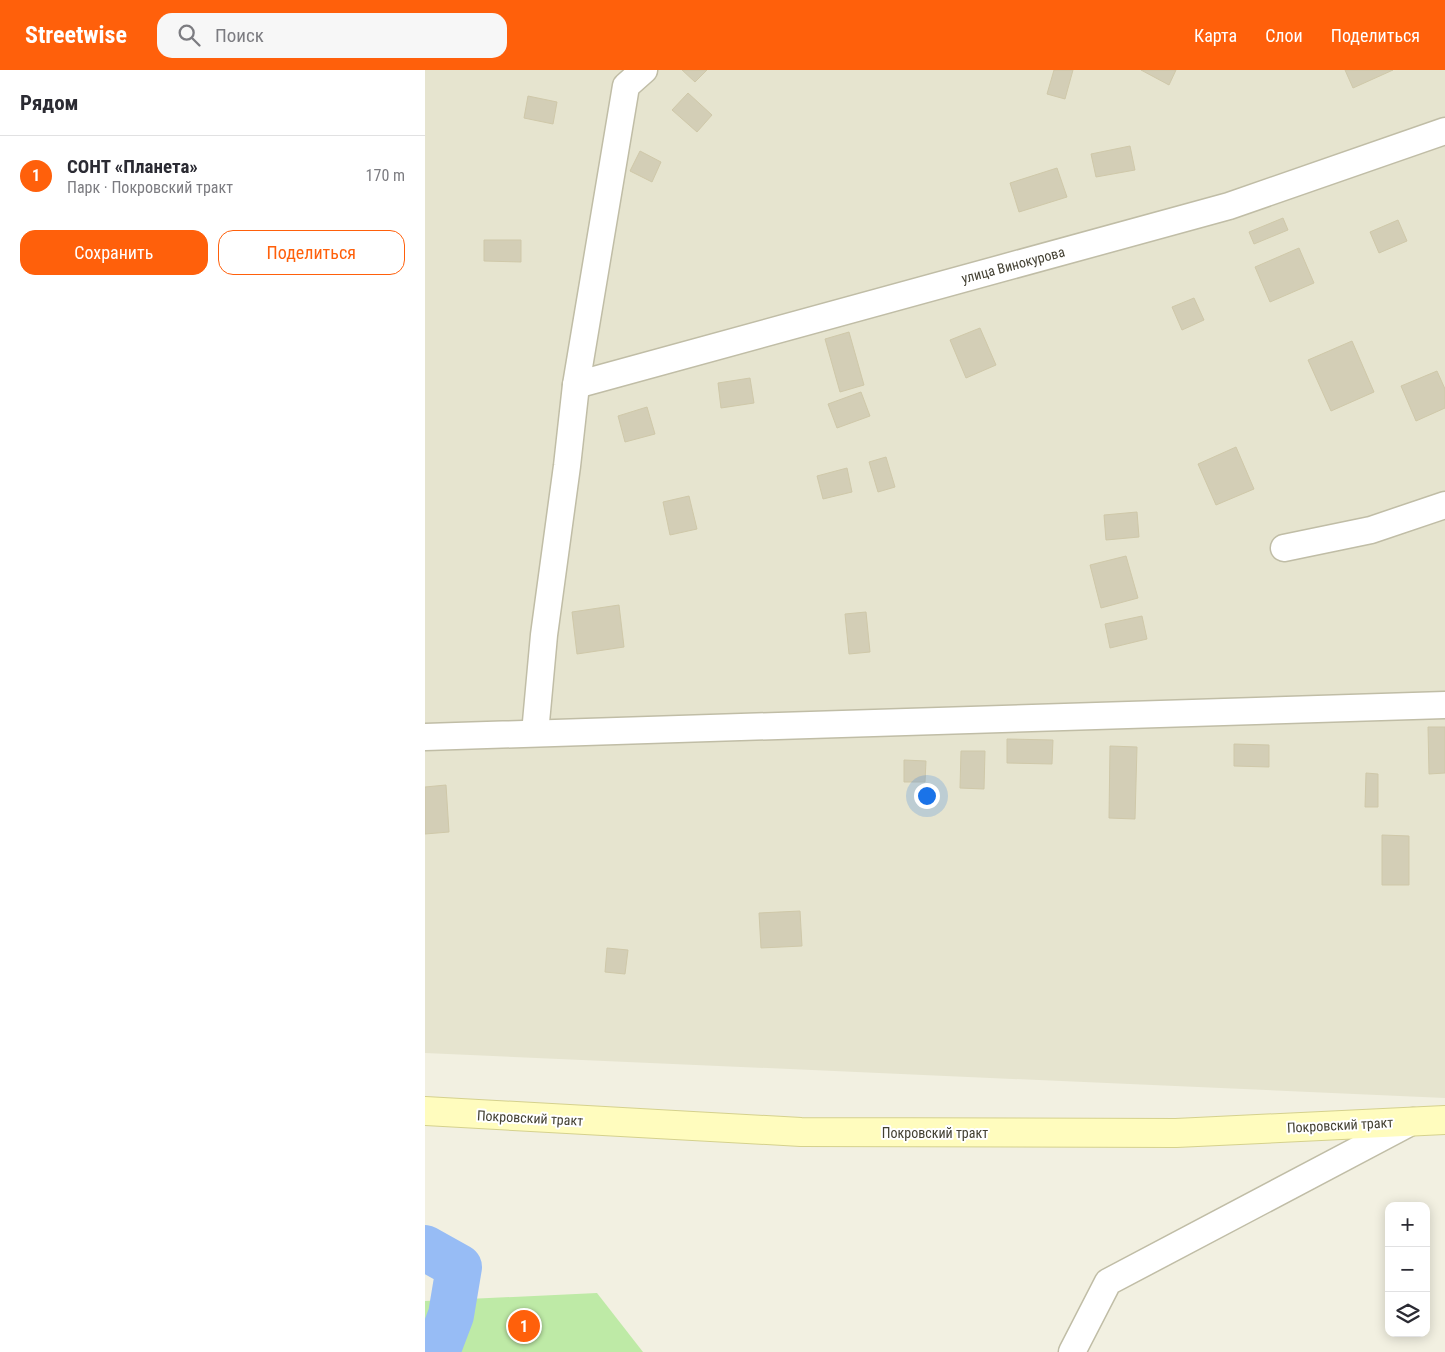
<!DOCTYPE html>
<html lang="ru">
<meta charset="utf-8">
<style>
body{margin:0;font-family:"Roboto Condensed",sans-serif;background:#f7f7f7;color:#2b2b33}
.controls{position:absolute;right:15px;bottom:15px;display:grid;overflow:hidden;border-radius:10px;box-shadow:0 2px 12px #0003}
.controls button{width:45px;height:45px;display:grid;place-items:center;padding:0;border:0;border-bottom:1px solid #e1e1e2;background:#fff;color:#2b2b33;font:25px sans-serif}
.you{position:absolute;left:501px;top:725px;width:18px;height:18px;margin:-12px;border:4px solid #fff;border-radius:50%;background:#1a73e8;box-shadow:0 0 0 8px #1a73e833}
.badge{display:grid;place-items:center;width:32px;height:32px;border-radius:50%;background:#ff600b;color:#fff;font-size:16px;font-weight:700}
.pin{position:absolute;translate:-50% -50%;border:2px solid #fff;box-shadow:0 1px 5px #0006}
.list{margin:0;padding:0;list-style:none}
h2{display:flex;justify-content:space-between;align-items:center;height:65px;margin:0;padding:0 20px;font-size:21px}
h2 small{font-size:16px;font-weight:400;color:#7c7c81}
.list li{display:grid;grid-template-columns:32px 1fr auto;gap:15px;align-items:center;box-sizing:border-box;height:80px;padding:0 20px;border-top:1px solid #e1e1e2}
.list b{display:block;font-size:19px;white-space:nowrap}
.list p{margin:0;font-size:16px;white-space:nowrap;color:#7c7c81}
.list em{font-size:16px;font-style:normal;color:#7c7c81}
.actions{display:flex;gap:10px;padding:15px 20px}
.actions a{flex:1;padding:11px 0;border:1px solid #ff600b;border-radius:15px;text-align:center;font-size:18px;color:#ff600b}
.actions .main{background:#ff600b;color:#fff}
.icon{flex:none;width:28px;height:28px;fill:none;stroke:currentColor;stroke-width:2;stroke-linecap:round;stroke-linejoin:round}
.map{position:relative;flex:none;width:1020px;height:1282px;overflow:hidden}
header{display:flex;align-items:center;gap:30px;box-sizing:border-box;height:70px;padding:0 25px;background:#ff600b;color:#fff}
header strong{font-size:24px}
nav{display:flex;gap:28px;margin-inline-start:auto;font-size:18px}
.search{width:350px;height:45px;background:#f7f7f7;display:flex;align-items:center;gap:12px;box-sizing:border-box;padding:0 18px;border-radius:15px;color:#7c7c81;font-size:19px}
main{display:flex}
aside{flex:1;background:#fff}
.map>svg:first-child{display:block}
.residential{fill:#e6e4cf}
.green{fill:#beeaa6}
.lines{fill:none;stroke-linecap:round;stroke-linejoin:round}
.river{stroke:#97bcf5;stroke-width:46}
.building{fill:#d3ceb6;stroke:#cfc8a9}
.minor-casing{stroke:#c0bda6;stroke-width:29}
.secondary-casing{stroke:#d5d18d;stroke-width:30}
.minor{stroke:#fff;stroke-width:26}
.secondary{stroke:#fffcbe;stroke-width:28}
.labels{text-anchor:middle;stroke-width:4;stroke-linejoin:round;paint-order:stroke}
.street-label{font-size:14px;fill:#434032;stroke:#fff}
</style>
<header>
<strong>Streetwise</strong>
<div class="search"><svg class="icon" aria-label="search" viewBox="0 0 24 24"><circle cx="10" cy="10" r="6"/><path d="M15 15l6 6"/></svg>Поиск</div>
<nav><a>Карта</a><a>Слои</a><a>Поделиться</a></nav>
</header>
<main>
<aside>
<h2>Рядом<small></small></h2>
<ul class="list">
<li><span class="badge">1</span><div><b>СОНТ «Планета»</b><p>Парк · Покровский тракт</p></div><em>170 m</em></li>
</ul>
<div class="actions"><a class="main">Сохранить</a><a>Поделиться</a></div>
</aside>
<div class="map">
<svg width="1020" height="1282" viewBox="0 0 1020 1282">
<rect width="100%" height="100%" fill="#f2f0e1"/>
<!-- residential -->
<path class="residential" d="M0,0H1020V1028L0,983Z"/>
<!-- green -->
<path class="green" d="M172,1223L218,1282H0V1231Z"/>
<g class="lines">
<!-- river -->
<path class="river" d="M0,1178L34,1197L26,1245L12,1282"/>
</g>
<!-- building -->
<g class="building">
<path d="M257,0H282L270,12Z"/>
<path d="M629,0H648L640,29L622,24Z"/>
<path d="M716,0H751L744,15Z"/>
<path d="M920,0H968L928,18Z"/>
<path d="M263,23L287,45L272,62L247,40Z"/>
<path d="M103,26L132,32L128,54L99,48Z"/>
<path d="M705,76L710,100L671,107L666,84Z"/>
<path d="M215,81L236,92L227,112L205,101Z"/>
<path d="M632,98L642,127L594,142L585,113Z"/>
<path d="M858,148L863,160L829,174L824,162Z"/>
<path d="M973,150L982,171L954,183L945,162Z"/>
<path d="M59,170H96V192L59,191Z"/>
<path d="M874,178L889,213L845,232L830,197Z"/>
<path d="M769,228L779,250L757,260L747,237Z"/>
<path d="M555,258L571,295L541,308L525,270Z"/>
<path d="M424,262L439,315L415,322L400,269Z"/>
<path d="M927,271L949,322L906,341L883,290Z"/>
<path d="M1012,301L1020,319V338L991,351L976,316Z"/>
<path d="M325,308L329,333L296,338L293,313Z"/>
<path d="M436,322L445,346L412,358L403,334Z"/>
<path d="M222,337L230,364L200,372L193,346Z"/>
<path d="M811,377L829,419L791,435L773,394Z"/>
<path d="M461,387L470,417L453,422L444,392Z"/>
<path d="M422,398L427,422L398,429L392,406Z"/>
<path d="M264,426L272,459L245,465L238,432Z"/>
<path d="M712,442L714,467L681,470L679,445Z"/>
<path d="M701,486L713,528L676,538L665,495Z"/>
<path d="M194,535L199,577L152,584L147,542Z"/>
<path d="M441,542L445,582L424,584L420,544Z"/>
<path d="M717,546L722,569L685,578L680,554Z"/>
<path d="M1003,657H1020V703L1004,704Z"/>
<path d="M582,669L628,670L627,694L582,693Z"/>
<path d="M809,674L844,675V697L809,696Z"/>
<path d="M685,676L712,677L710,749L684,748Z"/>
<path d="M536,681H560L559,719L535,718Z"/>
<path d="M479,690L501,691L500,712H479Z"/>
<path d="M941,703L953,704V737H940Z"/>
<path d="M21,715L24,762L0,764V717Z"/>
<path d="M957,765L984,766V815H957Z"/>
<path d="M375,841L377,876L336,878L334,843Z"/>
<path d="M182,878L203,880L200,904L180,902Z"/>
</g>
<g class="lines">
<defs>
<g id="minor">
<path d="M151,315L804,136L1020,61"/>
<path d="M859,478L946,460L1020,435"/>
<path d="M110,663L119,565L142,396L151,315L201,16L219,0"/>
<path d="M0,667L1020,635"/>
<path d="M647,1282L683,1212L988,1051"/>
</g>
<path id="secondary" d="M0,1041L376,1062L751,1063L1020,1050"/>
</defs>
<!-- minor casing -->
<use href="#minor" class="minor-casing"/>
<!-- secondary casing -->
<use href="#secondary" class="secondary-casing"/>
<!-- minor -->
<use href="#minor" class="minor"/>
<!-- secondary -->
<use href="#secondary" class="secondary"/>
</g>
<g class="labels">
<!-- street labels -->
<g class="street-label">
<text transform="translate(588 195) rotate(-15)" y="5">улица Винокурова</text>
<text transform="translate(105 1048) rotate(3)" y="5">Покровский тракт</text>
<text transform="translate(915 1055) rotate(-3)" y="5">Покровский тракт</text>
<text x="510" y="1068">Покровский тракт</text>
</g>
</g>
</svg>
<div class="controls">
<button>+</button>
<button>−</button>
<button><svg class="icon" aria-label="layers" viewBox="0 0 24 24"><path d="M12 4l9 5-9 5-9-5zM3 14l9 5 9-5"/></svg></button>
</div>
<div class="you"></div>
<div class="pin badge" style="left:99px;top:1256px">1</div>
</div>
</main>
